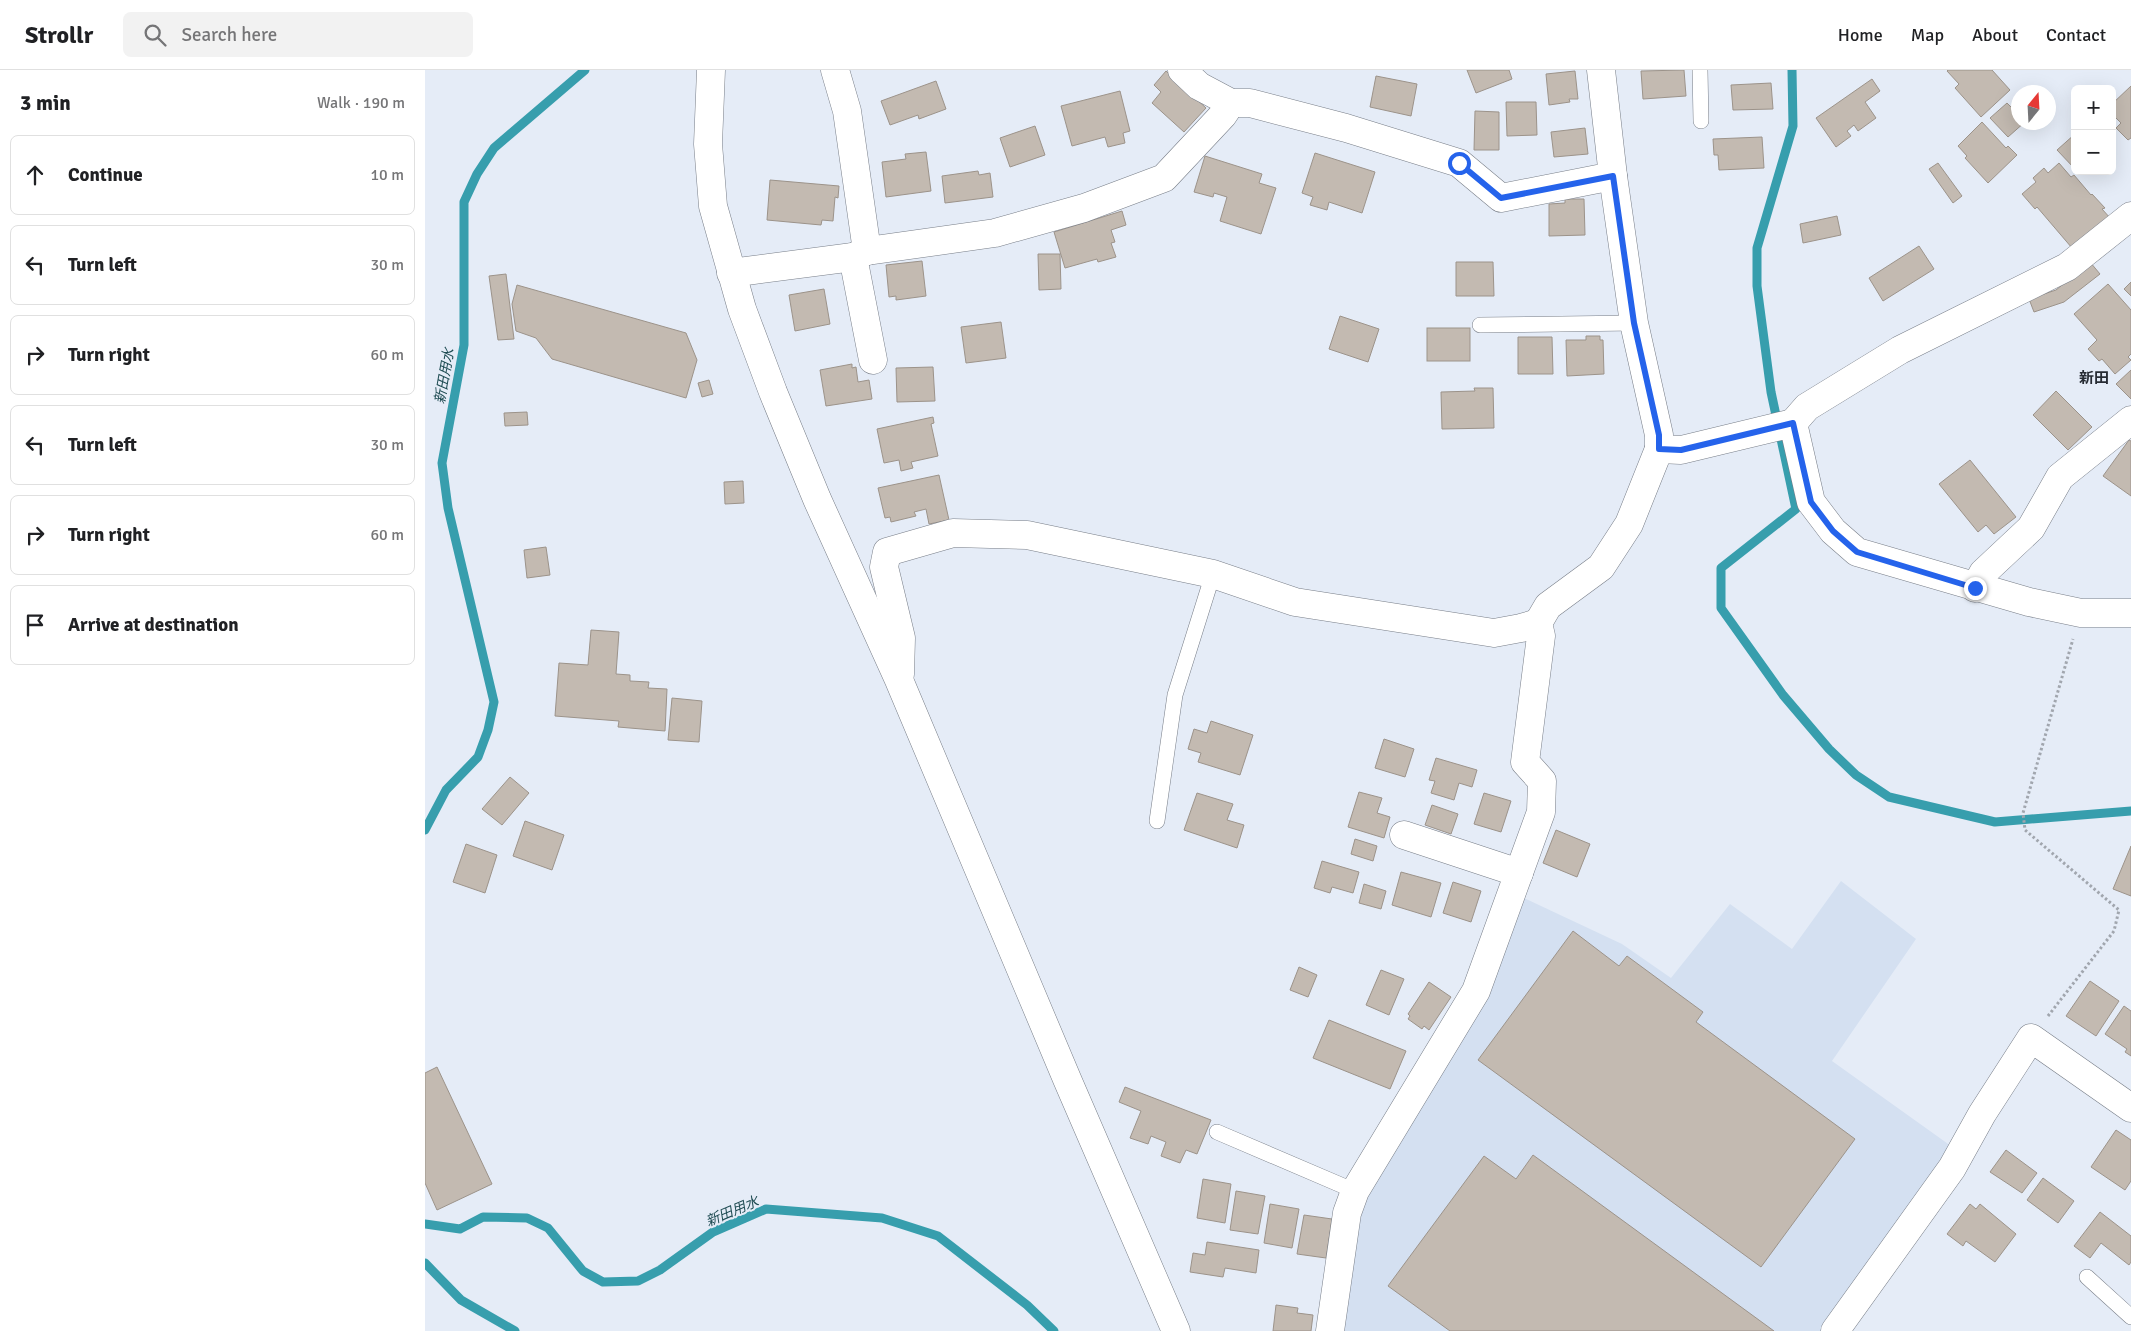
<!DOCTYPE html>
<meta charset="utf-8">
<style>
body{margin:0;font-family:Signika,"Noto Sans JP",sans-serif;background:#f2f2f2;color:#202124}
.controls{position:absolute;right:15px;top:15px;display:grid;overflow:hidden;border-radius:8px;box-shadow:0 5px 20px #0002}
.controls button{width:45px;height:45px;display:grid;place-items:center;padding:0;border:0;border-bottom:1px solid #e0e0e0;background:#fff;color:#202124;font:25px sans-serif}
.compass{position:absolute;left:1586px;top:15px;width:45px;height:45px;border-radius:50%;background:#fff;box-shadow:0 5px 20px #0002;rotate:18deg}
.stop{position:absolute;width:15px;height:15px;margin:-11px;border:4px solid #2563eb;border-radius:50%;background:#fff}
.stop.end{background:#2563eb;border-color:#fff;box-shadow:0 1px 5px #0008}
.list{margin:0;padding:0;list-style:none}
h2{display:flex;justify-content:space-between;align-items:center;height:65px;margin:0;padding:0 20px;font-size:21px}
h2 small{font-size:16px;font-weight:400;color:#757577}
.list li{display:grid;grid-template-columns:32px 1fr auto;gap:15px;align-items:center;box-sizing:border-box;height:80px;margin:0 10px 10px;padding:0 10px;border:1px solid #e0e0e0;border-radius:8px}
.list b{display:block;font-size:19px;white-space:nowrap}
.list em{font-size:16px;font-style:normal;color:#757577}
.icon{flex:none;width:28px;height:28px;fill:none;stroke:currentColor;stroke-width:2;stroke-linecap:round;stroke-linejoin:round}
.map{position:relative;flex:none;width:1706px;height:1261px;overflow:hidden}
header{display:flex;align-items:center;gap:30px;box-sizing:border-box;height:70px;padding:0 25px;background:#fff;border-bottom:1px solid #e0e0e0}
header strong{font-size:24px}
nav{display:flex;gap:28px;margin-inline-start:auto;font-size:18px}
.search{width:350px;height:45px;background:#f2f2f2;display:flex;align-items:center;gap:12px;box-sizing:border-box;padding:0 18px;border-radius:8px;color:#757577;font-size:19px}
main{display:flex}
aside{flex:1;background:#fff}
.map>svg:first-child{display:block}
.built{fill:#d4e0f1}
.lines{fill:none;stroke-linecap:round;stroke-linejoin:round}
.stream{stroke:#379ead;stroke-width:9}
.building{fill:#c3bab1;stroke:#9c938a}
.lane-casing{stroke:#787e88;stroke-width:16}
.street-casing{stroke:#787e88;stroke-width:29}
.path{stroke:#a1a6ae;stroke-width:3;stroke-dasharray:2.5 2.5;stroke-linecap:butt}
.lane{stroke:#fff;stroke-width:15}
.street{stroke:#fff;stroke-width:28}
.route{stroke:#2563eb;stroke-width:6}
.labels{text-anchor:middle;stroke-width:4;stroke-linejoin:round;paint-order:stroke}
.water-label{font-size:14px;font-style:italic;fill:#1e4b52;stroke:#e5ecf7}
.quarter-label{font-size:15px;font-weight:bold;fill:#272c34;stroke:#e5ecf7}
</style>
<header>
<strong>Strollr</strong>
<div class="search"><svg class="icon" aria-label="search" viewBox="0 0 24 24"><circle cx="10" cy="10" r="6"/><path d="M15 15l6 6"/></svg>Search here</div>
<nav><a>Home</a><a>Map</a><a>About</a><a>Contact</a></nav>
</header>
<main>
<aside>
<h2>3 min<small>Walk · 190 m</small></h2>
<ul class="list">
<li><svg class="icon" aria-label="ahead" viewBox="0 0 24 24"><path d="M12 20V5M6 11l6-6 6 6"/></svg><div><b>Continue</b></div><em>10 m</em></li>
<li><svg class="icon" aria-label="left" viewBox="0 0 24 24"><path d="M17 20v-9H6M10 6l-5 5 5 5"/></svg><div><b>Turn left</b></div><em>30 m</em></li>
<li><svg class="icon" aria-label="right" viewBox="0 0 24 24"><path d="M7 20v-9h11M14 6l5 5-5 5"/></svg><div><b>Turn right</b></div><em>60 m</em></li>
<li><svg class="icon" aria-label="left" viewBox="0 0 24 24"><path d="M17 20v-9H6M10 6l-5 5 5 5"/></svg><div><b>Turn left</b></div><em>30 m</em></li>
<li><svg class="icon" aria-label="right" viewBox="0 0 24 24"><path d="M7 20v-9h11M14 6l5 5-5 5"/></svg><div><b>Turn right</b></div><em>60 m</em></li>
<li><svg class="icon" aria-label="arrive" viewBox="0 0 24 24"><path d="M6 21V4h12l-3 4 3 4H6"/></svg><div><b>Arrive at destination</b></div></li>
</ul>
</aside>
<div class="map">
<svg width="1706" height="1261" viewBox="0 0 1706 1261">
<rect width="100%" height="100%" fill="#e5ecf7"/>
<!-- built -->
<path class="built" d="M1416,811L1491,869L1407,991L1526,1076L1397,1261H916L930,1154L943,1116L1095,826L1197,874L1246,908L1305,834L1367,879Z"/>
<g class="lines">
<!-- stream -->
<g class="stream">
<path d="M1367,0L1368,56L1332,178V216L1346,322L1371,439L1296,498V538L1358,625L1404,679L1431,705L1464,727L1570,752L1706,741"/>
<path d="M0,760L21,720L53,687L63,660L69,632L23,438L17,393L39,275V132L52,104L69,78L160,0"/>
<path d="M0,1154L35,1159L58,1147L102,1148L123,1158L158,1201L178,1212L213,1211L235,1200L288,1162L341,1139L457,1148L513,1166L602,1235L629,1261"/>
<path d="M0,1193L36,1230L90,1261"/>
</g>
</g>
<!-- building -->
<g class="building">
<path d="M1042,0H1084L1087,9L1051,23Z"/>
<path d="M1259,0L1261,26L1218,29L1216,1Z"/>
<path d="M1523,0H1567L1585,20L1556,47L1530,18L1534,14L1522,1Z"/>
<path d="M741,1L781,38L759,62L727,33L736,22L729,15Z"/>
<path d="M1150,1L1153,29H1144L1145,32L1124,35L1121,4Z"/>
<path d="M951,6L992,14L986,46L945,37Z"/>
<path d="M1447,9L1455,21L1440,32L1451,48L1433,61L1429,55L1422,61L1426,66L1411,77L1391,48Z"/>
<path d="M511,11L521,39L494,49L493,45L465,55L456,31Z"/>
<path d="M1346,13L1348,39L1308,40L1306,15Z"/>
<path d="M1706,16V68L1703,70L1691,58L1696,53L1687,44V34Z"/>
<path d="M695,21L705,61L698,63L700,73L683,77L680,67L647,76L636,36Z"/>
<path d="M1081,32H1111L1112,65L1082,66Z"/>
<path d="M1582,33L1594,45V52H1600L1583,67L1565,48Z"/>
<path d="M1050,41L1074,42V80H1049Z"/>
<path d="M1557,52L1581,78L1583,76L1592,85L1563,113L1540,88L1542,86L1533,76Z"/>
<path d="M610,56L620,85L585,97L575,68Z"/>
<path d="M1160,58L1163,84L1129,87L1126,62Z"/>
<path d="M1650,64V99L1632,80Z"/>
<path d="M1337,67L1339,98L1294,100L1293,85H1289L1288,69Z"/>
<path d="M501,82L506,121L461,127L457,92L481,89L480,84Z"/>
<path d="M890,83L950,102L937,143L904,132L902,140L885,135L888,127L877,123Z"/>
<path d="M780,86L837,104L834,113L851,118L836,164L795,151L802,127L789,123L788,127L769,122Z"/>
<path d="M1513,93L1537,126L1528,133L1504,99Z"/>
<path d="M1634,93L1646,107L1649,105L1666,125L1667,124L1680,138L1677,139L1686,149L1647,178L1612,137L1610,139L1597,124L1611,112L1608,108L1619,98L1623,103Z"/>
<path d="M553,101L554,105L565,103L568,127L520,133L517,106Z"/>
<path d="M345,110L414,116L413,128L410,127L408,151L397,150L396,155L342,150Z"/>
<path d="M1140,129H1159L1160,165L1124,166V134L1140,133Z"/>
<path d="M697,141L701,155L686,160L690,172L686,173L691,187L673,192L672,189L640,198L629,162Z"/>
<path d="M1412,146L1416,165L1378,173L1375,154Z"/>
<path d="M1494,176L1509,199L1458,231L1444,208Z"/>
<path d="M613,184H635L636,219L614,220Z"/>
<path d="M497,191L501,226L471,230V226L464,227L461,195Z"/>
<path d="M1031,192H1068L1069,226H1031Z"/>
<path d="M1665,192L1675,204L1639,232L1609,242L1604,229L1631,220Z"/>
<path d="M81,204L89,269L73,270L64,206Z"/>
<path d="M1706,212V226L1699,219Z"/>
<path d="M1683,214L1706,240V284L1703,287L1706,290L1690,304L1677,289L1674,291L1663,279L1672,270L1649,244Z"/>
<path d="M92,215L261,263L272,290L261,328L127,289L111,268L91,261L87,234Z"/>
<path d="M399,219L405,254L370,261L364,225Z"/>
<path d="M915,246L954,259L943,292L904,279Z"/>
<path d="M576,252L581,288L541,293L536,257Z"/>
<rect x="1002" y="258" width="43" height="33"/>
<path d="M1161,266H1175V270H1178L1179,304L1142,306L1141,270H1161Z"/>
<path d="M1093,267H1127L1128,304H1093Z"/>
<path d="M427,294V298L431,297L433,312L444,310L447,329L401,336L395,300Z"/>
<path d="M508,297L510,331L472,332L471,298Z"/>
<path d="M1706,300V329L1691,314Z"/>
<path d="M284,310L288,324L277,327L273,313Z"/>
<path d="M1049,318H1068L1069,358L1017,359L1016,322L1050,321Z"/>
<path d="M1631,321L1667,357L1643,380L1608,345Z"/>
<path d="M102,342L103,355L80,356L79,343Z"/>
<path d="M508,347L509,353L506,354L513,386L486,392L488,398L476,401L474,390L459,393L452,359Z"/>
<path d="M1704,370L1706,371V426L1678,406Z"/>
<path d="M1545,390L1591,447L1569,464L1561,455L1553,462L1514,414Z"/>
<path d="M514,405L524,450L504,454L501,439L489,442L491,446L466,452L465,447L460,448L453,418Z"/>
<path d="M318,411L319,433L300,434L299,412Z"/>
<path d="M121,477L125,505L102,508L99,480Z"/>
<path d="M166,560L194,562L191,604L205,605V611L224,612L223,618L242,619L240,661L193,657L194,651L130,646L134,593L163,595Z"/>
<path d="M247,628L277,631L274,672L243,670Z"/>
<path d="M786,651L828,665L815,705L773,692L776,683L763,679L769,659L782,663Z"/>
<path d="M959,669L989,679L980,707L950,698Z"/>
<path d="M1011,688L1052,700L1047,717L1034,713L1029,730L1006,723L1010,711L1004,710Z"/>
<path d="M85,707L104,723L77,755L57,739Z"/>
<path d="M934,722L957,728L952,743L965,747L959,768L923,757Z"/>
<path d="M772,723L808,734L802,750L819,755L812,778L759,760Z"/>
<path d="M1059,723L1086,731L1076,762L1049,754Z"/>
<path d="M1007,735L1033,744L1026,764L1000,755Z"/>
<path d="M100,751L139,765L127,800L88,786Z"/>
<path d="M1131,760L1165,774L1152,807L1118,793Z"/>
<path d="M930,769L952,776L948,791L926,784Z"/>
<path d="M41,774L72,785L60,823L28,812Z"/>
<path d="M1706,776V826L1688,819Z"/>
<path d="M897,791L934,802L928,823L907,817L905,823L889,818Z"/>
<path d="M976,802L1016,813L1006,847L967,835Z"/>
<path d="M1028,812L1056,821L1046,852L1018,843Z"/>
<path d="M939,814L961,821L956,839L934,833Z"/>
<path d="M1148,861L1194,896L1202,886L1278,942L1271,952L1430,1069L1336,1197L1053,990Z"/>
<path d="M874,897L892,905L883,927L865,920Z"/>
<path d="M956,900L979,909L964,945L941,935Z"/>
<path d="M1665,911L1694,931L1671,966L1641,946Z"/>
<path d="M1004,912L1026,927L1004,960L999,956L997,959L983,949L985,946L983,944Z"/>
<path d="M1699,936L1706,941V986L1700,982L1702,979L1680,964Z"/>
<path d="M904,950L981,981L965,1019L888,988Z"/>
<path d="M12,997L67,1114L12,1140L0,1113V1003Z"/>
<path d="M700,1017L786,1050L772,1084L761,1080L755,1093L736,1086L741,1072L726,1066L723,1074L705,1068L716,1041L694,1032Z"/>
<path d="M1691,1060L1706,1070V1111L1700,1120L1666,1097Z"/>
<path d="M1581,1080L1612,1103L1597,1123L1565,1102Z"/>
<path d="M1108,1085L1349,1261H1025L963,1216L1059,1086L1091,1109Z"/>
<path d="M1618,1108L1649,1131L1633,1153L1602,1130Z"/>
<path d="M778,1109L806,1114L800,1153L772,1148Z"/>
<path d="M811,1121L840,1126L833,1164L805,1160Z"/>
<path d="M845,1134L874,1139L867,1178L839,1173Z"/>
<path d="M1545,1134L1551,1139L1555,1134L1591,1164L1570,1192L1541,1171L1538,1176L1522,1164Z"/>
<path d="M1675,1142L1706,1166V1192L1704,1195L1676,1173L1665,1188L1649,1176Z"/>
<path d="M879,1145L907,1149L901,1188L872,1184Z"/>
<path d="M782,1172L834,1180L831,1203L800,1198L798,1207L765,1202L768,1183L780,1185Z"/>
<path d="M851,1235L873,1238L872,1243L888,1245L886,1261H848Z"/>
</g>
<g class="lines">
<defs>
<g id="lane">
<path d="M1275,0L1276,51"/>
<path d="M1055,255L1209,253"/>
<path d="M732,751L750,625L788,504"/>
<path d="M792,1062L930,1121"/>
<path d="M1662,1207L1706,1247"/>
</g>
<g id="street">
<path d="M286,0L283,74L288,136L317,239L348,322L392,429L474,610L642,1009L751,1261"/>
<path d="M410,0L422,41L442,181"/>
<path d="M757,0L774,16L806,33H825L921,58L1034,93L1076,128L1188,106L1176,0"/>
<path d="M1188,106L1209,253L1234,365V379"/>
<path d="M428,187L448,290"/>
<path d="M306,203L428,187L442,181L570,163L659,138L739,108L798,45L806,33"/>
<path d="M1368,353L1382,337L1475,280L1642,197L1706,146"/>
<path d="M1550,518L1558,503L1606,458L1635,407L1706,350"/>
<path d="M475,604L476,568L459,497L462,482L528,463L602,465L788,504L870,532L1069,563L1096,558L1113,553"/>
<path d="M979,765L1094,803"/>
<path d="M905,1261L922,1143L930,1121L1051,921L1116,742L1117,711L1100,692L1116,566L1113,553L1123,536L1176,497L1204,454L1234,379L1256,380L1368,353L1386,432L1408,461L1432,482L1604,532L1656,543H1706"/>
<path d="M1410,1261L1527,1098L1557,1044L1606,968L1706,1038"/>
</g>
</defs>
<!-- lane casing -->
<use href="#lane" class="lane-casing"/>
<!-- street casing -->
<use href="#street" class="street-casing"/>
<!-- path -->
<path class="path" d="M1623,946L1689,861L1694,840L1600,760L1598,743L1648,569"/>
<!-- lane -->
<use href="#lane" class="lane"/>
<!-- street -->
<use href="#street" class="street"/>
</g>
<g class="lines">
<!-- route -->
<path class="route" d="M1034,93L1076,128L1188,106L1209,253L1234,365V379L1256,380L1368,353L1386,432L1408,461L1432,482L1550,518"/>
</g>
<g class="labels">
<!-- water labels -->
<g class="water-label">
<text transform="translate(19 306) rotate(-80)" y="5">新田用水</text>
<text transform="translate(307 1141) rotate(-23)" y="5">新田用水</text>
</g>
<!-- quarter labels -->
<g class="quarter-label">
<text x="1669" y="313">新田</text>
</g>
</g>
</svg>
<div class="controls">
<button>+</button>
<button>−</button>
</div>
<svg class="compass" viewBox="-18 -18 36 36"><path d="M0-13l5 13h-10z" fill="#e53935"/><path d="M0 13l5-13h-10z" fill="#757577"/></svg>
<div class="stop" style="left:1034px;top:93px"></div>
<div class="stop end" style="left:1550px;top:518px"></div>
</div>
</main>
